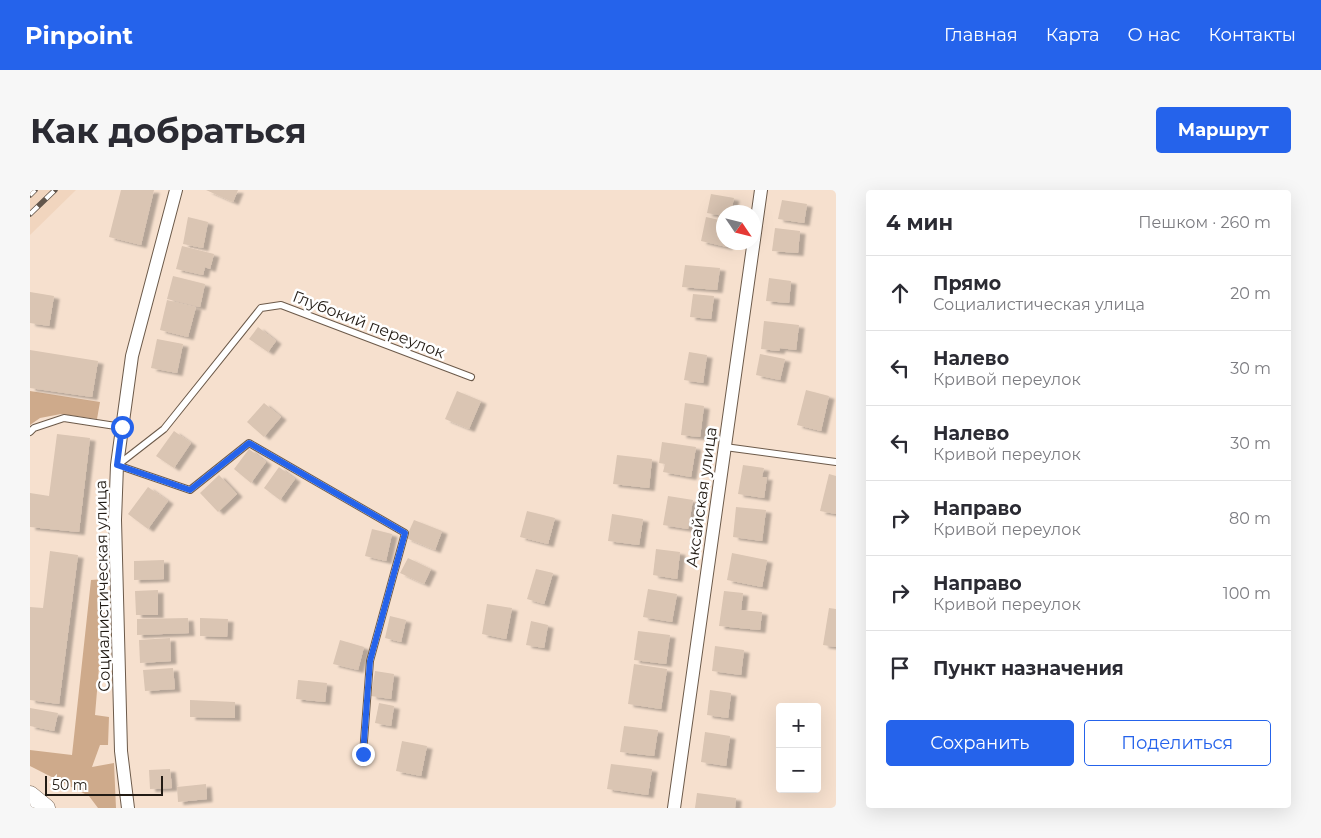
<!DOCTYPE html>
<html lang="ru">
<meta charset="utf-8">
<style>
body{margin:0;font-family:Montserrat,sans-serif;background:#f7f7f7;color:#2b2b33}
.controls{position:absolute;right:15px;bottom:15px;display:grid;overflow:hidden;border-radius:5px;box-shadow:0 5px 20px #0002}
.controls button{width:45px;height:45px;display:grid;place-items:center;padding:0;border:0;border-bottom:1px solid #e1e1e2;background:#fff;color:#2b2b33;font:25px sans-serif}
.compass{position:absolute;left:686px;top:15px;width:45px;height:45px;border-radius:50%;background:#fff;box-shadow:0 5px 20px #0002;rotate:125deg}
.scale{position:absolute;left:15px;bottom:12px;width:118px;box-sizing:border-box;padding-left:5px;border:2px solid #221b14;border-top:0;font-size:14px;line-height:18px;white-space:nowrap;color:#221b14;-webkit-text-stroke:4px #fff;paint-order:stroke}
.stop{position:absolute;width:15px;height:15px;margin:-11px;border:4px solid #2563eb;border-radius:50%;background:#fff}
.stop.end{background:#2563eb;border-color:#fff;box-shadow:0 1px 5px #0008}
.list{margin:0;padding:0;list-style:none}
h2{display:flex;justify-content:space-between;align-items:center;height:65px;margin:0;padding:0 20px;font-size:21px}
h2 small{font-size:16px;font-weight:400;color:#7c7c81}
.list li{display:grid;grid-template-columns:32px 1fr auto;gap:15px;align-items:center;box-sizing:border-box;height:75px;padding:0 20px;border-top:1px solid #e1e1e2}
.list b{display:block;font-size:19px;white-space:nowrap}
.list p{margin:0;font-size:16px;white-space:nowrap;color:#7c7c81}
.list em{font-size:16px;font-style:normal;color:#7c7c81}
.actions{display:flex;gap:10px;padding:15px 20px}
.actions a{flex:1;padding:11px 0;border:1px solid #2563eb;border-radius:5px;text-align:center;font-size:18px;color:#2563eb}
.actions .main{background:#2563eb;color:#fff}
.icon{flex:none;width:28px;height:28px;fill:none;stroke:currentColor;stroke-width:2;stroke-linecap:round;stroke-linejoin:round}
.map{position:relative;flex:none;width:806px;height:618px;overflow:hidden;border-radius:5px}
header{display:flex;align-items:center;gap:30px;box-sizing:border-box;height:70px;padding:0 25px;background:#2563eb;color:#fff}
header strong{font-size:24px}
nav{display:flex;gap:28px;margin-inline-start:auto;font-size:18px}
.intro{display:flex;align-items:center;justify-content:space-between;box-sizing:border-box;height:120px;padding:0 30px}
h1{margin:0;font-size:35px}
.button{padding:12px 22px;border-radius:5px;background:#2563eb;color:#fff;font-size:18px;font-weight:700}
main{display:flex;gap:30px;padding:0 30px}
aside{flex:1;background:#fff;border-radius:5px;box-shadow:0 5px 20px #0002}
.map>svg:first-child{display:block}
.built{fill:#f1d5be}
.green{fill:#ceaa8b}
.building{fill:#dac5b3;filter:url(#shadow)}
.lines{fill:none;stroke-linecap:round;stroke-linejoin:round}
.lane-casing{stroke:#6c5a4a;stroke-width:8}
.street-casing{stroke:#6c5a4a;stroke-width:14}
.secondary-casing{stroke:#6c5a4a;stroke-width:19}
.lane{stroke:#fff;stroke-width:6}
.street{stroke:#fff;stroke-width:12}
.secondary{stroke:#fff;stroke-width:18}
.rail-casing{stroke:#62564c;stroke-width:5.5}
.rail{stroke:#fff;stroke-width:4;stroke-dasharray:11;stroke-linecap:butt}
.route{stroke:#2563eb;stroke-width:6}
.labels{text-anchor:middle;stroke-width:5;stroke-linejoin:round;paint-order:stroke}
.street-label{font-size:16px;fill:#221b14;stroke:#fff}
</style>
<header>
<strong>Pinpoint</strong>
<nav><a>Главная</a><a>Карта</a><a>О нас</a><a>Контакты</a></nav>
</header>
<div class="intro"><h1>Как добраться</h1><a class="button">Маршрут</a></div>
<main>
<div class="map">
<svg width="806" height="618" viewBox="0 0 806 618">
<defs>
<filter id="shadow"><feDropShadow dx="5.5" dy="3" stdDeviation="1" flood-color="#0004"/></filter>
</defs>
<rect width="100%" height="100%" fill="#f6e0ce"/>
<!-- built -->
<path class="built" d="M0,0H46L0,45Z"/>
<!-- green -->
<g class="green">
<path d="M0,201L70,212L67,229L31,224L10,228L0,235Z"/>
<path d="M74,389L76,472L69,477L65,525L79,527L78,555H70L62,577L84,573L86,618H68L59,606L0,576V560L42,565L61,390Z"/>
</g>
<!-- building -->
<g class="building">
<path d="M91,0H124L111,55L79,47Z"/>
<path d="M176,0H208L203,12Z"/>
<path d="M681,4L704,8L701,22H694V26L677,23Z"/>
<path d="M752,10L777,14L774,33L748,29Z"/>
<path d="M158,27L178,32L173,58L153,54Z"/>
<path d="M676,27L694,31V52H698L697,57L671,51Z"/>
<path d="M745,38L770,41L768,63L742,61Z"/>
<path d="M152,56L184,64L180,79L175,77L173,85L146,79Z"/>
<path d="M655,75L690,78L687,100L652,97Z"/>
<path d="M143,86L175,94L170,117L137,109Z"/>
<path d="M739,88L761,91L759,113L736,111Z"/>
<path d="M0,102L24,106L19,136L0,133Z"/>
<path d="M663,104L684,106L681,129L660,127Z"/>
<path d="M137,110L166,117L158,147L130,140Z"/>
<path d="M734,131L769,135L766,160L750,158L749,161L731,159Z"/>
<path d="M228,137L246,151L238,162L219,149Z"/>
<path d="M127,149L153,154L147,183L121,178Z"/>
<path d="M0,160L68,171L62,207L0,198Z"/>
<path d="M659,162L677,165L673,193L654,190Z"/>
<path d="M730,164L755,169L750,190L726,185Z"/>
<path d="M776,200L799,206L791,241L767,235Z"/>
<path d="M427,201L451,211L439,239L415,229Z"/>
<path d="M234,213L251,227L234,247L217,232Z"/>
<path d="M655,213L674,216L670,247L651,245Z"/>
<path d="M144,241L161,253L144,278L126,266Z"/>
<path d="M27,244L60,248L49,342L0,337V303L19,306Z"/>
<path d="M632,252L666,257L661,287L633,282L635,274L629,273Z"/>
<path d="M219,259L236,272L221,293L204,279Z"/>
<path d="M587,265L622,269L619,298L583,294Z"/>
<path d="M713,275L734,278L732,287H737L734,308L708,304Z"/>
<path d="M249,277L265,289L250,310L234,298Z"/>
<path d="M799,284L806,286V324L790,321Z"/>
<path d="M189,285L207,304L188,322L170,303Z"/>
<path d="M118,297L138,311L118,339L98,324Z"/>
<path d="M638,306L663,310L658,339L633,335Z"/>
<path d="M706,317L736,320L732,351L703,347Z"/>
<path d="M497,321L525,328L518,354L490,347Z"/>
<path d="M582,324L613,329L609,355L578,351Z"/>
<path d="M384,330L412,341L405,360L376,348Z"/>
<path d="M342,339L362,344L356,371L335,366Z"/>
<path d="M626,359L650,362L647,389L623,385Z"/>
<path d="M20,361L48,365L29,514L0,510V417L13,418Z"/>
<path d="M702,363L737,370L732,397L697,390Z"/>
<path d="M378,368L401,379L394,394L370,383Z"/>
<path d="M134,370V389L104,390V371Z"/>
<path d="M506,379L523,383L514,414L497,409Z"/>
<path d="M618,399L647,404L642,432L613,427Z"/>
<path d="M128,400V425H106L105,401Z"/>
<path d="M694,401L713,403L711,420L732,422L730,440L689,436Z"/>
<path d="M457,414L482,418L476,449L452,444Z"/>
<path d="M799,418L806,419V457L793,455Z"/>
<path d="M360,426L376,430L371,452L355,448Z"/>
<path d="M158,428L159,443L107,445V429Z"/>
<path d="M170,428L198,429L197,447L170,446Z"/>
<path d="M501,431L518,435L514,458L496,455Z"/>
<path d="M608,441L640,445L636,474L604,470Z"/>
<path d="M140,448L141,471L110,473L109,450Z"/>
<path d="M310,450L334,457L328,480L303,474Z"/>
<path d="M685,456L714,460L711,485L682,481Z"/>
<path d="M604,474L637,479L631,519L598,514Z"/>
<path d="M143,478L145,499L115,501L113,480Z"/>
<path d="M345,481L364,484L361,509L341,506Z"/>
<path d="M268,490L297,493L295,512L266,509Z"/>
<path d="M680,500L701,503L698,528L677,525Z"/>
<path d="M160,510L205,512V528L160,527Z"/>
<path d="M349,513L364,516L361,536L345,533Z"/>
<path d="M0,518L28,523L24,541L0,536Z"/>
<path d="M594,536L628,540L624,566L590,562Z"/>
<path d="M675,542L700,546L696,576L671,572Z"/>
<path d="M372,551L397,556L391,586L366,581Z"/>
<path d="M581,574L622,579L618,605L577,599Z"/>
<path d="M140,579L142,598L120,599L119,580Z"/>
<path d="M176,594L177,609L148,612L147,597Z"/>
<path d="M667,603L706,608L705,618H665Z"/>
</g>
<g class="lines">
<defs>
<g id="lane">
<path d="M0,242L4,238L34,228L92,237"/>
<path d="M695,257L806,272"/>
<path d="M89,274L134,239L231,118L251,115L441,187"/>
<path d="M87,275L160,300L219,253L375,343L340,471L333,564"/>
</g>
<g id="street">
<path d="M98,618L91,561L85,330L87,275L102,166L146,0"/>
<path d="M644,618L731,0"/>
</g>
<path id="secondary" d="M0,605L16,618"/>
</defs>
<!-- lane casing -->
<use href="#lane" class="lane-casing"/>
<!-- street casing -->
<use href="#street" class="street-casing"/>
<!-- secondary casing -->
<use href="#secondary" class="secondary-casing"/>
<!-- lane -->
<use href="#lane" class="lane"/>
<!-- street -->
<use href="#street" class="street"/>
<!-- secondary -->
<use href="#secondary" class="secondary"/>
<defs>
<g id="rail">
<path d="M0,5L5,0"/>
<path d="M0,24L25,0"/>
</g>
</defs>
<!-- rail casing -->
<use href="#rail" class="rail-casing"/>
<!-- rail -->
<use href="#rail" class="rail"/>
</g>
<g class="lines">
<!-- route -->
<path class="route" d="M92,237L87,275L160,300L219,253L375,343L340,471L333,564"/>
</g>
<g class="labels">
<!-- street labels -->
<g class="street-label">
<text transform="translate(339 134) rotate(21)" y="6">Глубокий переулок</text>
<text transform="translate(671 307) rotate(-82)" y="6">Аксайская улица</text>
<text transform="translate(72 396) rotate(-91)" y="6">Социалистическая улица</text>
</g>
</g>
</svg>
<div class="controls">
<button>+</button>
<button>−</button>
</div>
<svg class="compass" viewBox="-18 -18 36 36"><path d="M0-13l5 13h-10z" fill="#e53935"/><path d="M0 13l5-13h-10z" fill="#7c7c81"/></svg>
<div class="scale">50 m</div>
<div class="stop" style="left:92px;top:237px"></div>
<div class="stop end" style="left:333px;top:564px"></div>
</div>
<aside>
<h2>4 мин<small>Пешком · 260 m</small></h2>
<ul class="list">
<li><svg class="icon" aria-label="ahead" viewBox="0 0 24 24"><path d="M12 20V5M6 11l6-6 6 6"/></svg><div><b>Прямо</b><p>Социалистическая улица</p></div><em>20 m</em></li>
<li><svg class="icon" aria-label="left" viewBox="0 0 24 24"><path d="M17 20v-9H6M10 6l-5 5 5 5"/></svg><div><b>Налево</b><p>Кривой переулок</p></div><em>30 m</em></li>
<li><svg class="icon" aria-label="left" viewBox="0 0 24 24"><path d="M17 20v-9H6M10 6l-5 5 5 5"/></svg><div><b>Налево</b><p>Кривой переулок</p></div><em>30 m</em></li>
<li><svg class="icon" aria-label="right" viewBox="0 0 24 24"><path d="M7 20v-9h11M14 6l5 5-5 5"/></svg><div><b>Направо</b><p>Кривой переулок</p></div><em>80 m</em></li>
<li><svg class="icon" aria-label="right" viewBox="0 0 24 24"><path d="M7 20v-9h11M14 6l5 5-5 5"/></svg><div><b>Направо</b><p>Кривой переулок</p></div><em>100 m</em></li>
<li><svg class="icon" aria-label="arrive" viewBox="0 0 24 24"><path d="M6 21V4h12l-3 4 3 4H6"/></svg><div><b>Пункт назначения</b></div></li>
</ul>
<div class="actions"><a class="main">Сохранить</a><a>Поделиться</a></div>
</aside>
</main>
